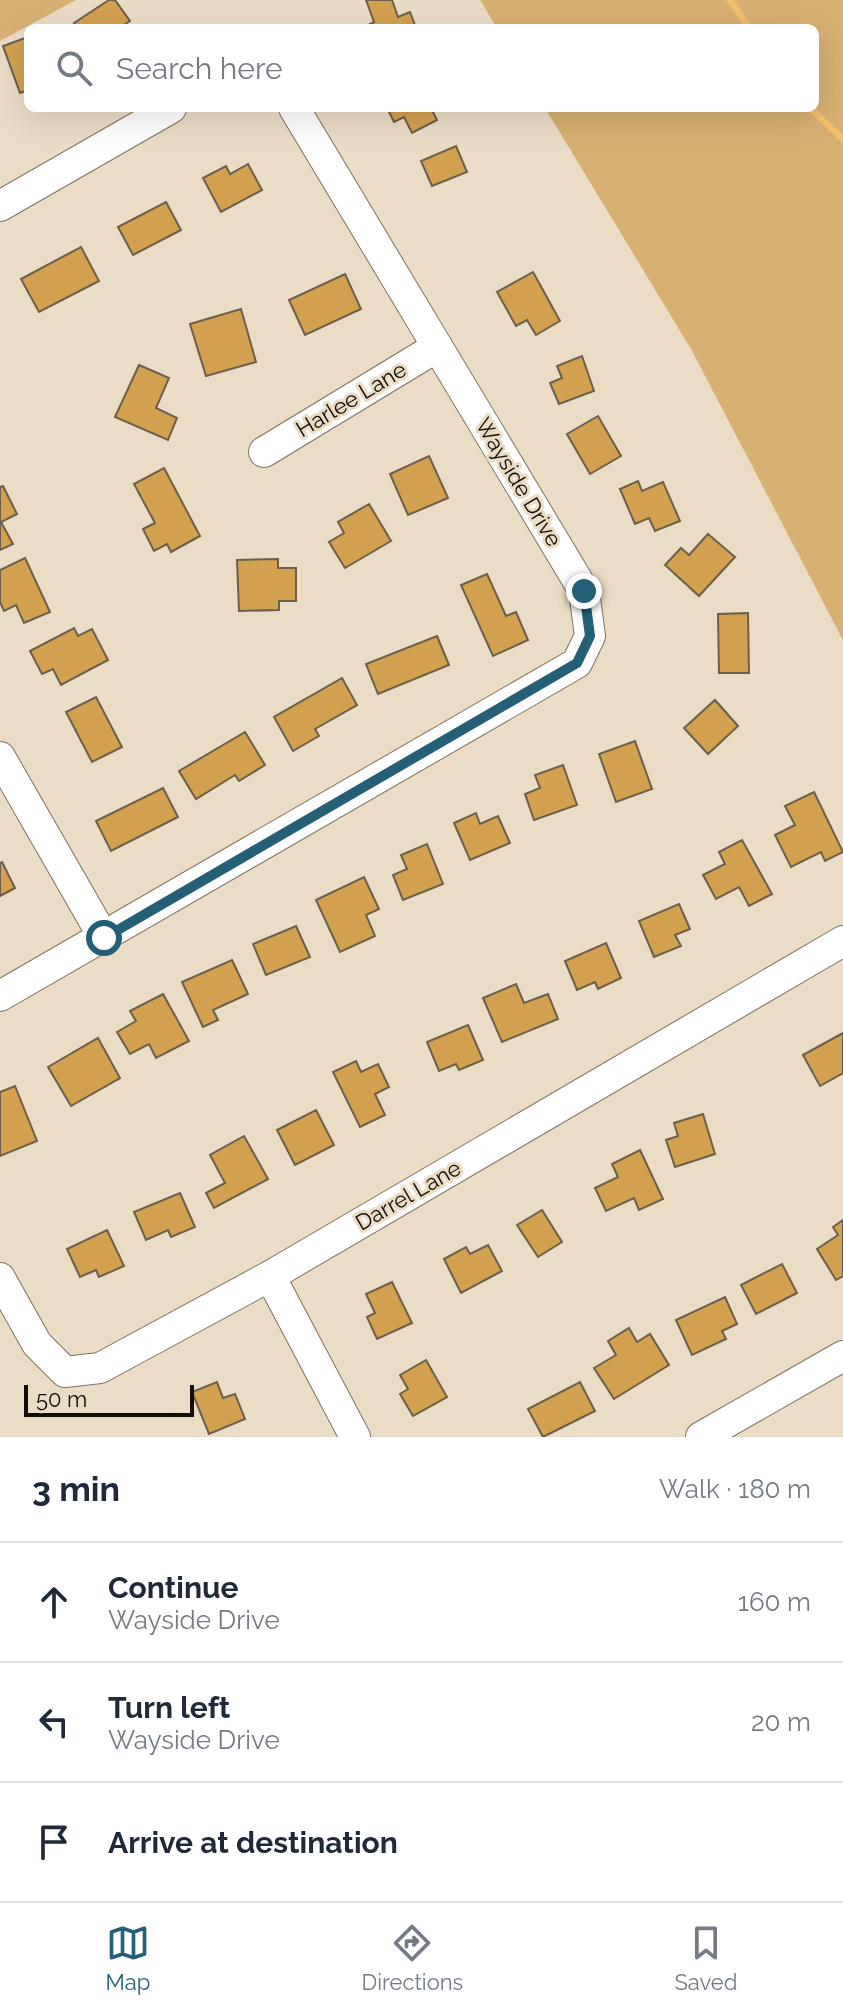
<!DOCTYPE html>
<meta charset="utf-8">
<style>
body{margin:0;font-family:Raleway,sans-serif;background:#f6f6f7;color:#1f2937}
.scale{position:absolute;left:24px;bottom:20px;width:170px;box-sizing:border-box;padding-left:8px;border:4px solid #110d06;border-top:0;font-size:22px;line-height:28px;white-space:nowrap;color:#110d06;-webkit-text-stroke:6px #ebdcc6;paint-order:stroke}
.stop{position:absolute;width:24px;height:24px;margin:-18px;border:6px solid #235f77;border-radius:50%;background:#fff}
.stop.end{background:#235f77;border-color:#fff;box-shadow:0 2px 8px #0008}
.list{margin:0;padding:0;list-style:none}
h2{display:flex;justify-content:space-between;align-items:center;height:104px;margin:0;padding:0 32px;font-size:34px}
h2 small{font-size:26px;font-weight:400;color:#747a83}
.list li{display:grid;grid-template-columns:52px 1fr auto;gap:24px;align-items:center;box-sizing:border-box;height:120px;padding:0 32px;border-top:2px solid #e0e1e3}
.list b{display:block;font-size:30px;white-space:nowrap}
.list p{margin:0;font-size:26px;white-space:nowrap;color:#747a83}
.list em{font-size:26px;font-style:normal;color:#747a83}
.icon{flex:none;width:44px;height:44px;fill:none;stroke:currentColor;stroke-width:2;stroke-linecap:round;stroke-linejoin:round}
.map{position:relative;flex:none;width:843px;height:1437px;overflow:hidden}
.search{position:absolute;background:#fff;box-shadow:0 8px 32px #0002;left:24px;right:24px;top:24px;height:88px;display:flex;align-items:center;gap:20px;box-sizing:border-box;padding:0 28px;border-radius:12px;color:#747a83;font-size:30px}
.sheet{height:464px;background:#fff}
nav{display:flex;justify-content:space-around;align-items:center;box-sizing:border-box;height:112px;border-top:2px solid #e0e1e3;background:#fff;font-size:22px;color:#747a83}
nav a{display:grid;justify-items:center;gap:4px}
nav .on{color:#235f77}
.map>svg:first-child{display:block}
.green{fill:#d7b073}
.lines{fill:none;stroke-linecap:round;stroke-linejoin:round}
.stream{stroke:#f0be6d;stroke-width:7}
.building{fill:#d2a150;stroke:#6b5e4b;stroke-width:2}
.minor-casing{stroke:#7e715d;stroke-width:32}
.minor{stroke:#fff;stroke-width:30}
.route{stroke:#235f77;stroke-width:10}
.labels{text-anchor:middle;stroke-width:6;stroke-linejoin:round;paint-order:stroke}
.street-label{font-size:22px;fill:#110d06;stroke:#ebdcc6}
</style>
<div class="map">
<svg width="843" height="1437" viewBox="0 0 843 1437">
<rect width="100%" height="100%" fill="#ebdcc6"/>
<!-- green -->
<g class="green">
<path d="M0,0H76L0,41Z"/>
<path d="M480,0H843V640L691,349L545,108H815V28H497Z"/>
</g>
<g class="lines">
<!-- stream -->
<g class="stream">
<path d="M730,0L749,28"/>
<path d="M810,108L843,139"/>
</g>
</g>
<!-- building -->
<g class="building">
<path d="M109,0H115L130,21L119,28H77L74,23Z"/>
<path d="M366,0H392L398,17L410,12L416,28H363L374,22Z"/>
<path d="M28,37V90L20,93L3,46Z"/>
<path d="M387,108H431L437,120L412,133L404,117L394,122Z"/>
<path d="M456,146L467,172L432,186L421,161Z"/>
<path d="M248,164L262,190L221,212L203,178L226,166L230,174Z"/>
<path d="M166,202L181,230L133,255L118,227Z"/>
<path d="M81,247L99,281L39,312L21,279Z"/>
<path d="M533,272L560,321L536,335L527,320L516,326L497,292Z"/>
<path d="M345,274L361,309L305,335L289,300Z"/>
<path d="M241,309L256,362L206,376L190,324Z"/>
<path d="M582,356L594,391L559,404L550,383L562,378L557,366Z"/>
<path d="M139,365L169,378L156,408L177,418L168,440L115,417Z"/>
<path d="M598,416L621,456L590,474L567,434Z"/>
<path d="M429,456L448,498L408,515L390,474Z"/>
<path d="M164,468L200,536L171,552L167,544L154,551L143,529L155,523L134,484Z"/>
<path d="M638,481L642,491L663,482L680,521L655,531L649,518L635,524L620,489Z"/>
<path d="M3,486L17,514L1,522L13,544L0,550V487Z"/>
<path d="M369,504L391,541L345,568L329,542L344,533L338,522Z"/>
<path d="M708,534L735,557L699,596L665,565L681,548L689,555Z"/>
<path d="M25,558L50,612L24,623L16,605L4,611L0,602V570Z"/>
<path d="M278,559V568H296V601H279V610L239,611L237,560Z"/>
<path d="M487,574L506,616L516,612L528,640L493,656L461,585Z"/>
<path d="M748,613L749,673H719L718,614Z"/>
<path d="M74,628L78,636L92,629L108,660L61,685L53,669L42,674L30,651Z"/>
<path d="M437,636L449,665L378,694L366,664Z"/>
<path d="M342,678L357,705L315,729L319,736L293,751L274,717Z"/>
<path d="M96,697L122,747L92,762L66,712Z"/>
<path d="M715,700L738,726L708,754L684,728Z"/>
<path d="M245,732L265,765L239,781L235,775L196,799L179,771Z"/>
<path d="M635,741L652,789L616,802L599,754Z"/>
<path d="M563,765L577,805L534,820L525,794L540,788L535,775Z"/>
<path d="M163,788L178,817L111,851L96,821Z"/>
<path d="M814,792L843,852L825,861L821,852L791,867L775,835L795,825L785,806Z"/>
<path d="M476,813L480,824L498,816L510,843L470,860L454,823Z"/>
<path d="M742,840L772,894L749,906L739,887L716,899L703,875L725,864L719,852Z"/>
<path d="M427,844L443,884L403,900L393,875L407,869L401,855Z"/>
<path d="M2,862L15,888L0,896V863Z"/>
<path d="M364,877L379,909L366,915L375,936L340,952L316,900Z"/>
<path d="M679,904L690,929L675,935L681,946L654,957L639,921Z"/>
<path d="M296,926L310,957L266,975L253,944Z"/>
<path d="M606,943L621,978L598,989L595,982L577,990L565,961Z"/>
<path d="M232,960L248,994L213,1010L218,1020L203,1027L182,982Z"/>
<path d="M516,984L524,1003L548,994L558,1019L502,1042L483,998Z"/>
<path d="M163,994L189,1041L156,1058L149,1044L130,1054L117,1032L136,1021L130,1011Z"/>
<path d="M468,1025L483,1060L459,1070L456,1064L439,1071L427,1042Z"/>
<path d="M843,1033V1073L820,1086L803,1055Z"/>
<path d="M98,1038L120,1078L71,1106L48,1067Z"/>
<path d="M356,1061L361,1072L378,1064L389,1087L375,1094L385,1115L360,1127L333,1072Z"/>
<path d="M15,1086L37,1141L0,1156V1092Z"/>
<path d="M316,1110L334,1145L295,1165L277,1130Z"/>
<path d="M703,1114L715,1154L675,1167L666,1140L678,1136L674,1123Z"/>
<path d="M244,1136L268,1179L214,1208L206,1193L225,1183L210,1155Z"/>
<path d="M640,1150L663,1199L639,1210L634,1198L606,1211L595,1188L618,1177L612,1164Z"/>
<path d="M180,1193L195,1227L171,1237L168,1230L146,1240L134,1212Z"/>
<path d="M542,1210L562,1242L538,1257L517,1225Z"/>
<path d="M843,1220V1276L836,1280L817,1249L838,1235L833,1227Z"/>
<path d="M107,1230L124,1266L99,1277L96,1270L80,1277L67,1249Z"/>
<path d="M488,1245L502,1271L461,1293L444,1259L466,1247L470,1254Z"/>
<path d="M782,1264L797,1293L756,1314L741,1285Z"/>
<path d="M392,1282L412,1323L377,1339L367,1317L375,1313L366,1294Z"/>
<path d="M725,1297L737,1324L722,1331L726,1339L692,1355L676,1320Z"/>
<path d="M629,1328L637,1342L650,1334L669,1365L614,1399L594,1368L616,1355L608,1341Z"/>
<path d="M426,1360L447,1397L413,1416L400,1394L408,1389L400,1375Z"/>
<path d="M217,1382L223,1398L235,1394L245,1419L209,1434L192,1392Z"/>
<path d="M580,1382L595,1411L543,1437L528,1409Z"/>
</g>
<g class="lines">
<defs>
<g id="minor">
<path d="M0,206L171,108"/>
<path d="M264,452L437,347"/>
<path d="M0,757L104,938"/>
<path d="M0,996L577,663L590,636L584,591L294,108"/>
<path d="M270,1276L355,1437"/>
<path d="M0,1278L37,1344L65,1372L100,1368L270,1276L843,941"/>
<path d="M701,1437L843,1356"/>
</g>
</defs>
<!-- minor casing -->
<use href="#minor" class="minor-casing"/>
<!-- minor -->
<use href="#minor" class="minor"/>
</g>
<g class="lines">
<!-- route -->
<path class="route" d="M104,938L577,663L590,636L584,591"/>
</g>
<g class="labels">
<!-- street labels -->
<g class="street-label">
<text transform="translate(351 399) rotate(-31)" y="8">Harlee Lane</text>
<text transform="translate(519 482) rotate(59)" y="8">Wayside Drive</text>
<text transform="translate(408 1195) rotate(-30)" y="8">Darrel Lane</text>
</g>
</g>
</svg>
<div class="scale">50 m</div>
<div class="stop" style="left:104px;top:938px"></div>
<div class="stop end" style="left:584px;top:591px"></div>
<div class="search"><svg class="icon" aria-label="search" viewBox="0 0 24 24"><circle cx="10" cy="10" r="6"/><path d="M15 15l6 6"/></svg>Search here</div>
</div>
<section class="sheet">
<h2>3 min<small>Walk · 180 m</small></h2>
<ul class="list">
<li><svg class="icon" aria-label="ahead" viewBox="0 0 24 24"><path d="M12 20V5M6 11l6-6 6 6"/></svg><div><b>Continue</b><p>Wayside Drive</p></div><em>160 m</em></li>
<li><svg class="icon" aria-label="left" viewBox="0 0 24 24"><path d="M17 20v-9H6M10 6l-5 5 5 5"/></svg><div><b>Turn left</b><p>Wayside Drive</p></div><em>20 m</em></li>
<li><svg class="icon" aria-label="arrive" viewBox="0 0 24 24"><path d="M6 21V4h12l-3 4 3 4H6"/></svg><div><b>Arrive at destination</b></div></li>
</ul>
</section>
<nav>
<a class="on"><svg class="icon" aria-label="map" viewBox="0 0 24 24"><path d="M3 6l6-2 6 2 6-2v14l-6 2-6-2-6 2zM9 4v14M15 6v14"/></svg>Map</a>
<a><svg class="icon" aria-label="directions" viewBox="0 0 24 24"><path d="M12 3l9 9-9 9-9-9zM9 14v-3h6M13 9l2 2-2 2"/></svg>Directions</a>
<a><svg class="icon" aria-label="saved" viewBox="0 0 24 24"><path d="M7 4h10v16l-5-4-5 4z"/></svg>Saved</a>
</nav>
